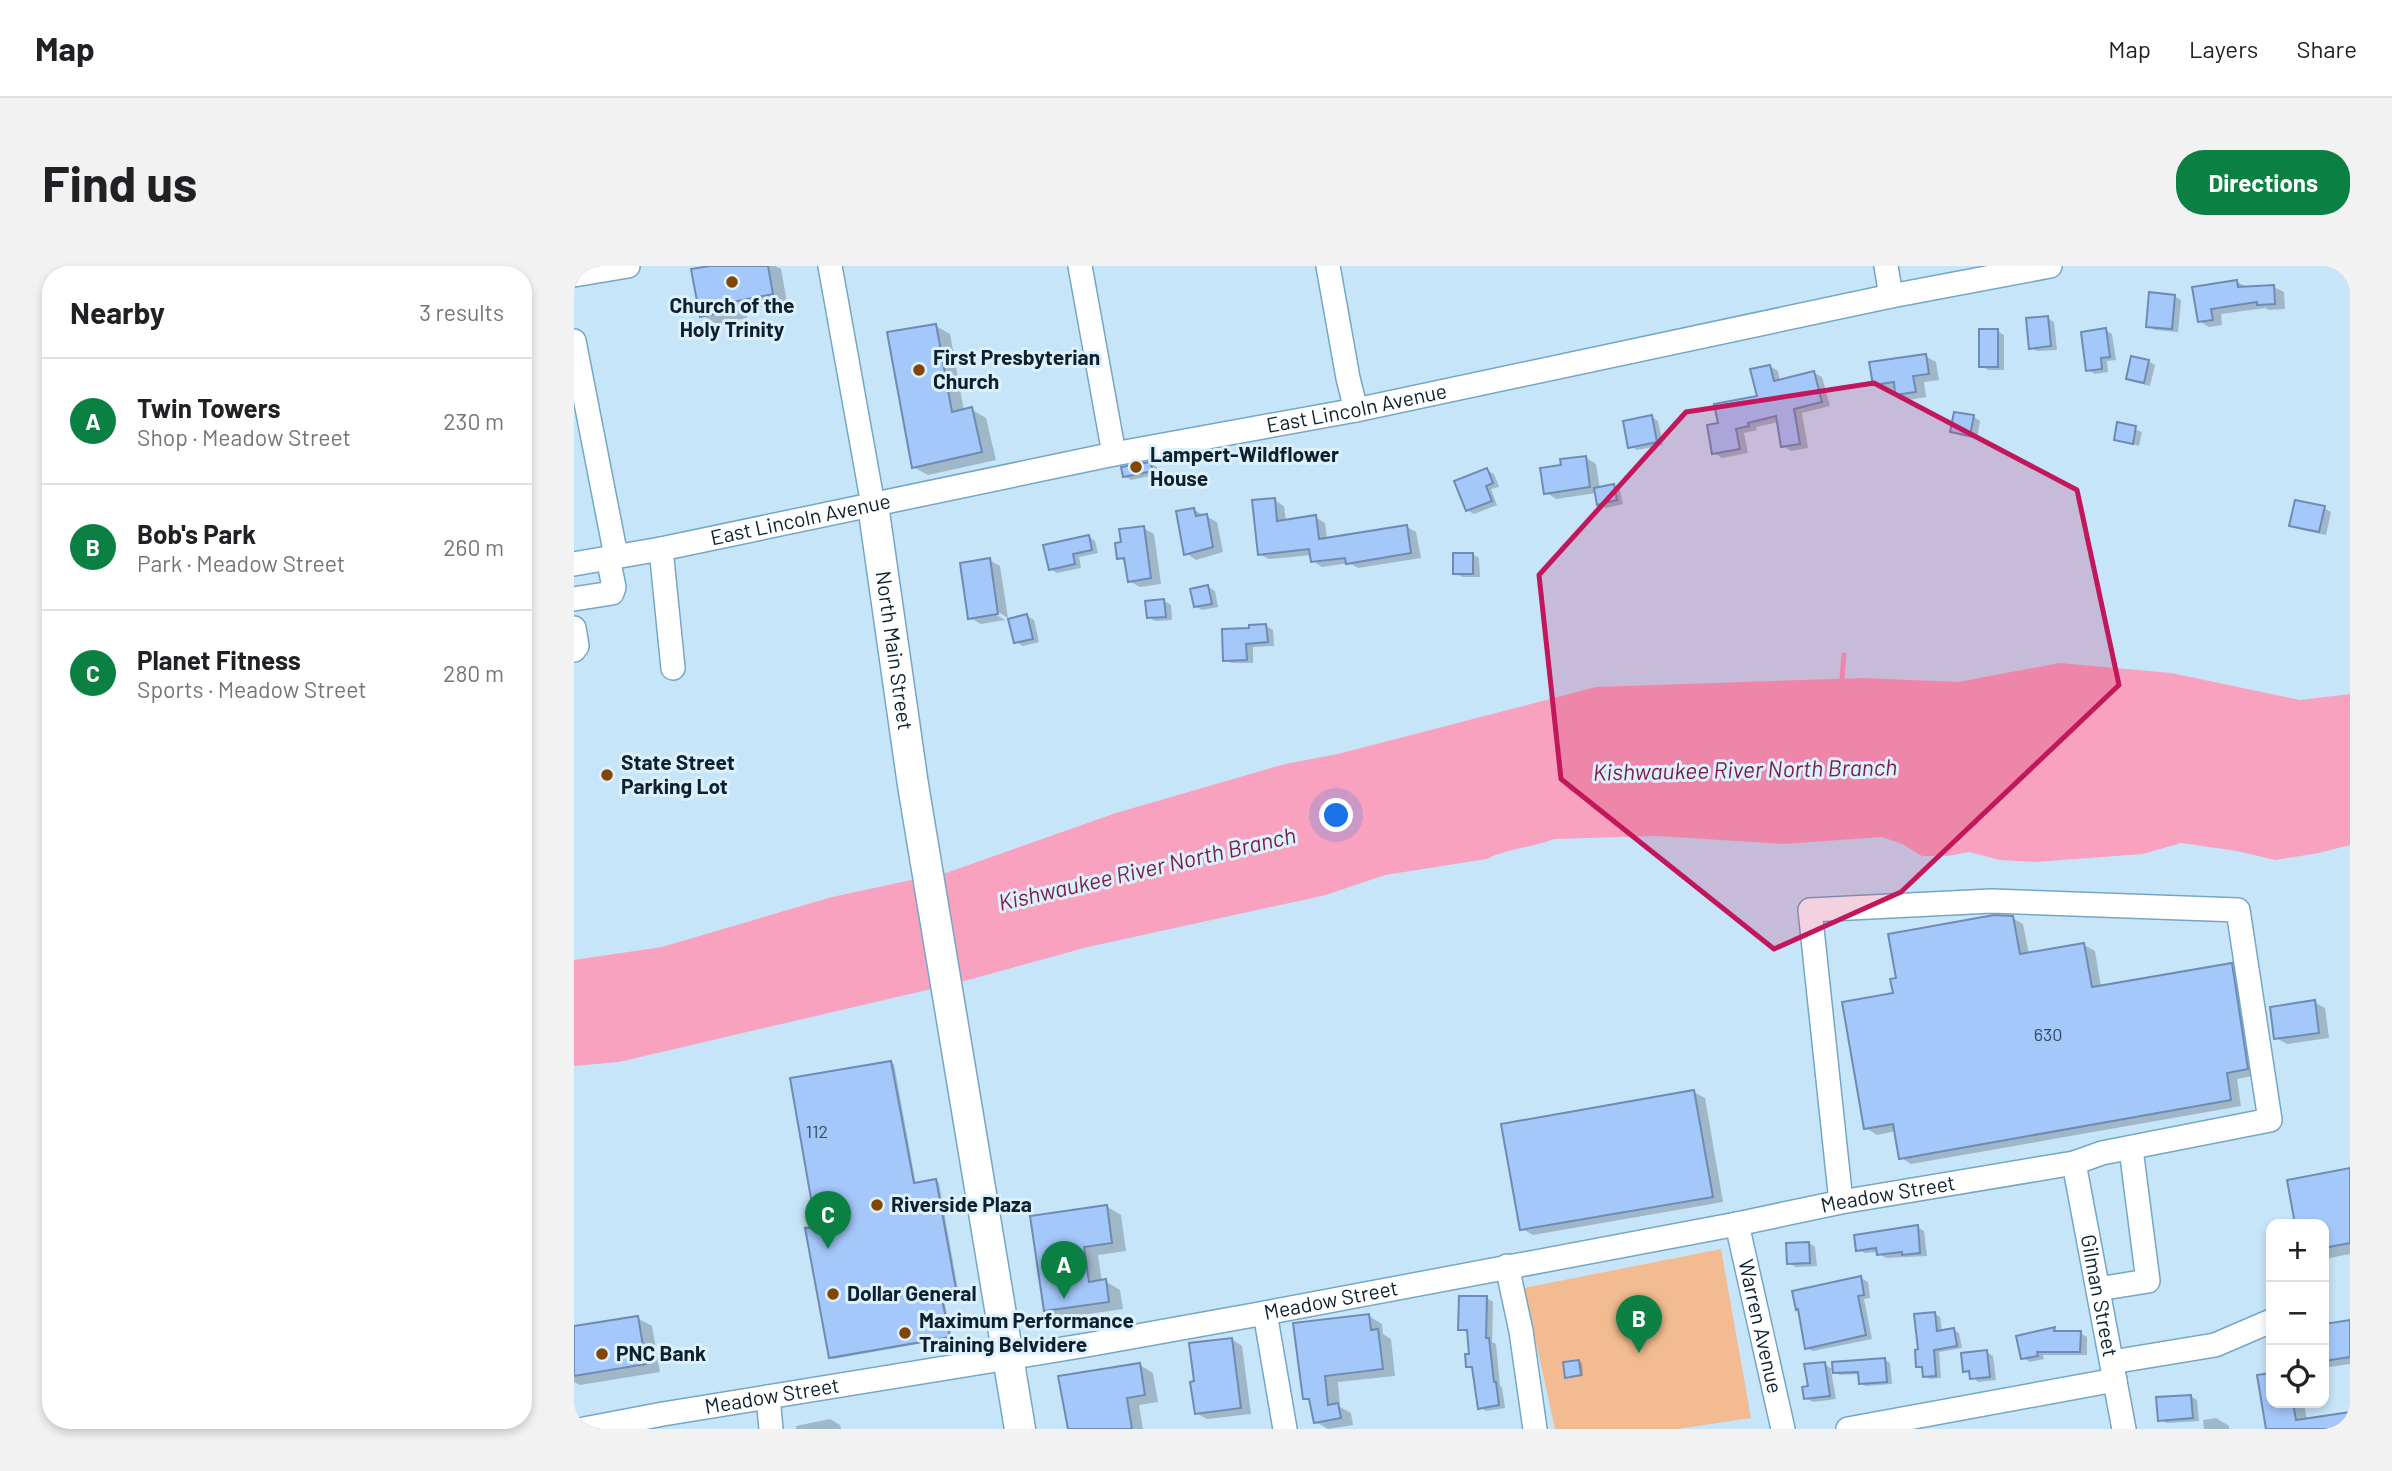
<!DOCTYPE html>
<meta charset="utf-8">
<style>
body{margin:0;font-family:Barlow,sans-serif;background:#f2f2f2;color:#202124}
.controls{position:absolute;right:21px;bottom:21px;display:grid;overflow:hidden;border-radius:14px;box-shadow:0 4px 10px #0003}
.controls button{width:63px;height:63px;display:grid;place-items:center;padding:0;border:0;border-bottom:2px solid #e0e0e0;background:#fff;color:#202124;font:35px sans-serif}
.you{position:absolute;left:763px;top:550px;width:24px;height:24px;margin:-18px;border:5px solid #fff;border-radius:50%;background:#1a73e8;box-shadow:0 0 0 10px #1a73e833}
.badge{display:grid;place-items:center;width:46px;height:46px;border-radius:50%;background:#0b8043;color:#fff;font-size:23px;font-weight:700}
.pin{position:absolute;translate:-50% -58px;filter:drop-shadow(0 2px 4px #0008)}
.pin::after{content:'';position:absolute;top:37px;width:24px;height:21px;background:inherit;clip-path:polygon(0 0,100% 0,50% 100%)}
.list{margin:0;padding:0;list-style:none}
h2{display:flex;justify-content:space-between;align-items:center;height:91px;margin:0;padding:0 28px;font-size:30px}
h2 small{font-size:23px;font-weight:400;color:#757577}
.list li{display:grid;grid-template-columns:46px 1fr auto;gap:21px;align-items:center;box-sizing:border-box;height:126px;padding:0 28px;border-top:2px solid #e0e0e0}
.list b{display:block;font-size:26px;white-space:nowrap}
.list p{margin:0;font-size:23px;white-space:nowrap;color:#757577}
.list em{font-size:23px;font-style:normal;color:#757577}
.icon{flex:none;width:38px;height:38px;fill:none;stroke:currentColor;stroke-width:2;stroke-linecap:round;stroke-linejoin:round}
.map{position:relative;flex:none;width:1776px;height:1163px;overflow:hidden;border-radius:28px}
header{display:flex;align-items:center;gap:42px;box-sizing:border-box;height:98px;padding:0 35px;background:#fff;border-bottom:2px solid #e0e0e0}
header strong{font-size:33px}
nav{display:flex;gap:38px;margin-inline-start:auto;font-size:24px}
.intro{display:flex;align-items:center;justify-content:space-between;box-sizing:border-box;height:168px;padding:0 42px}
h1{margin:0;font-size:49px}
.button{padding:18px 32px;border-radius:28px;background:#0b8043;color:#fff;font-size:24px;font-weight:700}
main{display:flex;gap:42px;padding:0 42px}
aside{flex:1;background:#fff;border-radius:28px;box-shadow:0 4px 10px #0003}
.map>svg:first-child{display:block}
.green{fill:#f3bb91}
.water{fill:#f9a2bf}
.shadow{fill:#0003}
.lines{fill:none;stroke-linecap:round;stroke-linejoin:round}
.stream{stroke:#f9a2bf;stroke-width:5}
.building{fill:#a5c8fb;stroke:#6f8bb4;stroke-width:2}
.minor-casing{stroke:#76a6c6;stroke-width:26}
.major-casing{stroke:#76a6c6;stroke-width:33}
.minor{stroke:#fff;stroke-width:23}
.major{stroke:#fff;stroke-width:30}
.marked{fill:#c2185b;fill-opacity:0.2;stroke:#c2185b;stroke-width:5;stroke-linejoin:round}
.poi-dot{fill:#824502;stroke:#ddf0fe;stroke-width:2.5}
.labels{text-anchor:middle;stroke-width:6;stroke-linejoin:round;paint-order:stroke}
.number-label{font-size:18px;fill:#334b60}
.poi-label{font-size:21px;font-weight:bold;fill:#0d212d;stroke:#ddf0fe;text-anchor:start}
.street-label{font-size:21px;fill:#0d212d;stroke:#ddf0fe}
.water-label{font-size:23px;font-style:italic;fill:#7b1d47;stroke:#ddf0fe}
</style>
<header>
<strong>Map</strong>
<nav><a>Map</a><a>Layers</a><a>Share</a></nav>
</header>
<div class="intro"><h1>Find us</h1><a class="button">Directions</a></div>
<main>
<aside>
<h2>Nearby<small>3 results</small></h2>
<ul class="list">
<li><span class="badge">A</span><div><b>Twin Towers</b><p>Shop · Meadow Street</p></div><em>230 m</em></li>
<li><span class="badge">B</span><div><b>Bob's Park</b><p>Park · Meadow Street</p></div><em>260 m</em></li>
<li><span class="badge">C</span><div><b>Planet Fitness</b><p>Sports · Meadow Street</p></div><em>280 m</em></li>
</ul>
</aside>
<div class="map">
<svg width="1776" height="1163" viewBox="0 0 1776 1163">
<rect width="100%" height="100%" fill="#c7e5f9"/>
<!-- green -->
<path class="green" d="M1147,983L1177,1152L1104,1163H981L950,1022Z"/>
<!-- water -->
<path class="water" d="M1486,397L1597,407L1726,434L1776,428V579L1745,587L1701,594L1663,585L1607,577L1569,588L1461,596L1426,594L1395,586L1374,590H1348L1328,578L1308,571L1209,578L1083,570L980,573C958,582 934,582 913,593L811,609L752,629L514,681L383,717L45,796L0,800V694L88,681L258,631L375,606L542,547L711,498L764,488L1022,421L1288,412L1384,416Z"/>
<!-- shadow -->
<g class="shadow">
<path d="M145,0H201L207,3L213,36L172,44L173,52L143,58L128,49Z"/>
<path d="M1663,16L1673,21H1700L1710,26L1711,43L1695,44L1691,42L1647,48L1648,59L1635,61L1625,55Z"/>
<path d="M1600,30L1607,34L1604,66L1581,64L1574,60Z"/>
<path d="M1473,52L1480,56L1483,84L1463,85L1456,82Z"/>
<path d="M362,60L376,68L390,145L397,143L412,152L422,194L354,209L339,201Z"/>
<path d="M1531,64L1538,68L1542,94L1533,95L1534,106L1521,108L1514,104Z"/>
<path d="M1423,65L1430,69V104H1414L1407,100Z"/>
<path d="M1351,90L1362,96L1365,114L1350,116L1352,131L1334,134L1323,127L1322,123L1311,124L1300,118Z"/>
<path d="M1574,95L1581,99L1576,120L1560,116L1554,113Z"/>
<path d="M1196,100L1204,105L1206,115L1240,107L1248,111L1256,140L1228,147L1234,182L1217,185L1209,180L1205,156L1182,161L1183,164L1170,167L1174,187L1148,192L1140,187L1146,159L1185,132Z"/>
<path d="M1381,148L1400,151L1406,155L1403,173L1385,169L1378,165Z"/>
<path d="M1078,151L1084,155L1089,179L1063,184L1056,180Z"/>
<path d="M1545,158L1568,166L1565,180L1542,173Z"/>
<path d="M1011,191L1022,198L1026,223L1040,220L1046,224L1049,238L1032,242L1025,238L1022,227L982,233L972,226L989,200Z"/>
<path d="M576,197L583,201L585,208L557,214L550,210Z"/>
<path d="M913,204L920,208L925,221L917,223L923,239L900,248L893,244Z"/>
<path d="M700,234L710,240L712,255L741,251L751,257L753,273L833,261L842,266L847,292L784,302L775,297L748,301L739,295L738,289L695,293L685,288Z"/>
<path d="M1750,242L1757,246L1752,269L1724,263L1717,259Z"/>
<path d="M620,244L643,256L649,286L622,294L612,287Z"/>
<path d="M569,262L580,268L587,318L566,321L555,315L553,296L545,292L549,278Z"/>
<path d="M515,271L521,275L524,287L505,291L507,302L483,307L476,303Z"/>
<path d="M898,288L905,292L906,311H888L881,307Z"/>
<path d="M415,294L426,300L434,352L418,342L416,345L431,354L407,358L396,352Z"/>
<path d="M634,321L641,325L644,341L628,344L621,340Z"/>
<path d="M590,335L597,339L598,354L581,355L574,351Z"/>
<path d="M453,350L460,354L465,376L449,380L442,376Z"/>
<path d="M692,360L699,364L700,380L679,381V397H658L651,394L677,364Z"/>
<path d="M1438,652L1449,658L1455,688L1510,679L1521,685L1527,721L1658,699L1668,705L1684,809L1663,813L1667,840L1337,898L1326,891L1322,865L1303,869L1292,862L1321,729Z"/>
<path d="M1740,736L1751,742L1755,772L1713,778L1702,772Z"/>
<path d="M317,797L320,798L342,919L362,915L365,917L384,1024L368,1025L378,1072L259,1093L256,1091L244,962Z"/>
<path d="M1120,826L1131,832L1149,936L959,969L948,963Z"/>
<path d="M1776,904V988L1750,993V958H1723L1715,915Z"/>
<path d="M532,940L547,949L552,985L524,989L528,1016L531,1015L546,1024L549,1043L487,1052L472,1044Z"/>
<path d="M1343,961L1350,965L1353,990L1312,992L1305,988L1304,986L1291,987L1284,984Z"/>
<path d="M1235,977L1241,981L1243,1000L1222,1001L1215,997Z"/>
<path d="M1287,1012L1294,1016L1296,1032L1290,1033L1298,1073L1239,1085L1232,1082Z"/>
<path d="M913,1032L919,1036L918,1076L922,1078L926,1120L928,1122L931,1142L912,1145L905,1141L900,1103L894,1100L897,1090L895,1067L886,1063Z"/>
<path d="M1360,1047L1366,1051L1368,1066L1380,1064L1385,1067L1388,1082L1365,1086L1367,1112L1356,1113L1350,1110V1103L1344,1100L1346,1085Z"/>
<path d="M795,1050L808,1058L809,1068L817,1073L821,1110L764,1116L766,1141L777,1147L779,1159L754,1163L742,1156L738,1136L731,1132Z"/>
<path d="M63,1052L78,1060L86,1106L6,1119L0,1116V1062Z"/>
<path d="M1776,1056V1098L1755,1101L1750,1098V1060Z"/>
<path d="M1480,1063L1487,1067H1506L1513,1071V1089H1469L1470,1093L1456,1096L1449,1092Z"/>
<path d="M657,1073L668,1080L677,1148L633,1153L622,1147Z"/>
<path d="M1412,1086L1419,1090L1422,1114L1404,1116L1391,1104Z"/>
<path d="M1310,1093L1316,1097L1318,1118L1292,1120L1286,1117V1108L1266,1109L1257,1104L1262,1133L1239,1136L1232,1132L1250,1098L1260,1104Z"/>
<path d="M1005,1096L1008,1097L1009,1110L996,1112L993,1111Z"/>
<path d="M566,1099L579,1107L584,1136L565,1139L569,1163H496Z"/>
<path d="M1697,1109V1137H1730L1733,1154L1776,1148V1163H1693L1685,1111Z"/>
<path d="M1616,1130L1623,1134L1625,1155L1593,1157L1586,1154Z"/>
<path d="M1642,1152L1655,1160V1163H1630L1629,1154Z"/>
<path d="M256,1153L266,1159L267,1163H222V1160Z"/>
</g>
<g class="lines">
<!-- stream -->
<path class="stream" d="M1268,412L1270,389"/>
</g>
<!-- building -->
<g class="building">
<path d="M136,0H194L199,28L158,36L159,44L126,51L117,3Z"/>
<path d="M1663,14L1664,21L1700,19L1701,38L1683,39V36L1637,43L1639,54L1624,56L1618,21Z"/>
<path d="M1575,26L1601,29L1598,63L1572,61Z"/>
<path d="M1474,50L1477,80L1455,83L1452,52Z"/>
<path d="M362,58L378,146L398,141L408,186L338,202L313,66Z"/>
<path d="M1532,62L1536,91L1527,92L1528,103L1512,105L1507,66Z"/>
<rect x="1405" y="63" width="19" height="38"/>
<path d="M1352,88L1355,108L1339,110L1342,126L1321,129L1320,116L1299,119L1295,96Z"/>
<path d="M1557,90L1575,94L1570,117L1552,113Z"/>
<path d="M1196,99L1200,115L1240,105L1248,136L1220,143L1226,178L1207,181L1202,150L1174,157L1175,160L1162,163L1166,183L1138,188L1133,159L1144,157L1140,138L1183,130L1176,103Z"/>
<path d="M1380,146L1400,149L1396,170L1376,166Z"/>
<path d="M1078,149L1083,176L1054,182L1049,155Z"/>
<path d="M1543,156L1562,160L1559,178L1540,174Z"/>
<path d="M1012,190L1016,221L970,228L966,202L987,199L986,193Z"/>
<path d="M576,196L579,205L549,211L547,201Z"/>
<path d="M913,202L919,217L912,220L918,235L892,245L880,215Z"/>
<path d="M1040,218L1043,234L1023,239L1020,222Z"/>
<path d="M701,232L703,255L742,249L745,273L833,259L837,287L772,298L771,292L737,296L735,283L684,289L678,234Z"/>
<path d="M1721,234L1751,240L1745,266L1715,260Z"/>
<path d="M620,242L622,250L633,248L639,281L610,289L602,245Z"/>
<path d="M570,260L577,312L554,316L550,292L543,293L541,277L547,276L545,263Z"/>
<path d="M515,269L518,284L499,288L501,298L475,304L469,279Z"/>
<rect x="879" y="287" width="20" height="21"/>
<path d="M416,292L424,348L394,353L386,297Z"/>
<path d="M634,319L638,338L620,341L616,323Z"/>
<path d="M590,333L592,351L573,352L571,335Z"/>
<path d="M453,348L459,373L440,377L434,353Z"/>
<path d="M692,358L694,376L672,378L673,394L649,395L648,363L675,362V359Z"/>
<path d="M1420,649L1439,650L1446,688L1510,677L1518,721L1658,697L1674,803L1653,807L1657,834L1325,893L1319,858L1290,863L1268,736L1319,727L1316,713L1322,712L1314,668Z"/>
<path d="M1741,734L1745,767L1700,773L1696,741Z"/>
<path d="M317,795L340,917L362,913L382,1023L366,1024L376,1071L255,1092L231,962L242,961L216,812Z"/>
<path d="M1120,824L1139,931L946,964L927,858Z"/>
<path d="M1776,902V977L1750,982V958H1721L1713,914Z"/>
<path d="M533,939L538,977L510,981L515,1016L532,1013L535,1036L470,1045L456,950Z"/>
<path d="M1344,959L1346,987L1328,989V986L1303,989L1302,982L1282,985L1280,969Z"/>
<path d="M1235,976L1236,997L1213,998L1212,977Z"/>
<path d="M1287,1010L1290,1029L1284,1030L1292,1069L1231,1083L1224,1043L1222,1044L1218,1025Z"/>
<path d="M885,1030H913L912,1072H915L920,1116H922L925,1139L904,1143L898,1101H892L891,1088H895L893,1064H884Z"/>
<path d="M1361,1046L1363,1065L1380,1062L1383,1080L1360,1084L1362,1110L1349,1111L1348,1101H1342L1341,1084L1344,1083L1340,1048Z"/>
<path d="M795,1048L797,1064L804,1063L809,1103L751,1110L754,1139L764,1137L767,1152L740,1157L735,1133H729L719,1057Z"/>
<path d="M64,1050L72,1098L0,1110V1060Z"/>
<path d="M1776,1054V1091L1750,1095V1058Z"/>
<path d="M1481,1061L1480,1065H1507L1506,1086H1463L1464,1090L1447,1093L1442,1070Z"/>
<path d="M658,1072L667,1142L621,1148L616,1116L620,1115L615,1077Z"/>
<path d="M1413,1084L1416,1111L1396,1113L1395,1105L1389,1106L1387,1087Z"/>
<path d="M1311,1092L1313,1116L1285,1118L1284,1106L1259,1107L1258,1096Z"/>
<path d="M1005,1094L1007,1109L991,1112L989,1096Z"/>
<path d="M1251,1096L1256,1130L1230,1133L1228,1121L1234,1120L1230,1098Z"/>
<path d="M566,1097L571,1129L553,1132L558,1163H494L484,1110Z"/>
<path d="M1697,1107V1137H1719L1722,1154L1776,1146V1163H1692L1683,1109Z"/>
<path d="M1617,1129L1619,1152L1584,1155L1582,1131Z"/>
</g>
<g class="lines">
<defs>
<g id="minor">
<path d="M256,0L299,239"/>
<path d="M506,0L540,188"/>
<path d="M754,0L774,112L782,144"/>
<path d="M1312,0L1317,30"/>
<path d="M0,9L54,0"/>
<path d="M0,75L42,290"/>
<path d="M87,283L99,402"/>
<path id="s1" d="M0,298L87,283L540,188L782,144L1317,30L1476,0"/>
<path d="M0,333L38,327L40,321L34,292"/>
<path d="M0,362L3,380L0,384"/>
<path id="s2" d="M1500,897L1550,1163"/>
<path id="s3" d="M1163,958L1209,1163"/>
<path d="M933,1000L947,1065L961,1163"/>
<path d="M1524,1023L1574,1015L1557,883"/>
<path d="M691,1047L711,1163"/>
<path d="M1538,1096L1641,1079L1697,1055"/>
<path d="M194,1131L197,1163"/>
<path id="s4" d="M10,1163L89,1148L513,1079L691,1047L1163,958L1267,936L1500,897L1528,887L1696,854L1664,644L1417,635L1236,644L1267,936"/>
<path d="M1274,1163L1541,1114"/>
</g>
<g id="major">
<path id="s5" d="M299,239L339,519L446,1163"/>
</g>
</defs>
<!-- minor casing -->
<use href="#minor" class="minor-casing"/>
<!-- major casing -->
<use href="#major" class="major-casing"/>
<!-- minor -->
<use href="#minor" class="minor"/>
<!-- major -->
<use href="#major" class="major"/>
</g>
<!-- marked area -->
<path class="marked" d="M1300,117L1503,224L1545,419L1327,626L1200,683L987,513L965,309L1112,146Z"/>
<!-- markers -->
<g class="poi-dot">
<circle cx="158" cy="16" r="7"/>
<circle cx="345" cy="104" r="7"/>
<circle cx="562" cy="201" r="7"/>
<circle cx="33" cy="509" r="7"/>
<circle cx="303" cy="939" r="7"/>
<circle cx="259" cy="1028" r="7"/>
<circle cx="331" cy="1067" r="7"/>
<circle cx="28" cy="1088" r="7"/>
</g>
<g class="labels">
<!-- number labels -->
<g class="number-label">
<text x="1474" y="775">630</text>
<text x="243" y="872">112</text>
</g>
<!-- poi labels -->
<g class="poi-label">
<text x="158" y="47" text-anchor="middle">Church of the<tspan x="158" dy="24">Holy Trinity</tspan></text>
<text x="359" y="99">First Presbyterian<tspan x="359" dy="24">Church</tspan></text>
<text x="576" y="196">Lampert-Wildflower<tspan x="576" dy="24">House</tspan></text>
<text x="47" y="504">State Street<tspan x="47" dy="24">Parking Lot</tspan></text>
<text x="317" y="946">Riverside Plaza</text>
<text x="273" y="1035">Dollar General</text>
<text x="345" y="1062">Maximum Performance<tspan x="345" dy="24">Training Belvidere</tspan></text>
<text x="42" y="1095">PNC Bank</text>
</g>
<!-- street labels -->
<g class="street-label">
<text dy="7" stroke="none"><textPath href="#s1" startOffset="798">East Lincoln Avenue</textPath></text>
<text dy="7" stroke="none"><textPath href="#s1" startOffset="231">East Lincoln Avenue</textPath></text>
<text dy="7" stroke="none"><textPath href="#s5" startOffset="147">North Main Street</textPath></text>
<text dy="7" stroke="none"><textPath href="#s4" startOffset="1325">Meadow Street</textPath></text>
<text dy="7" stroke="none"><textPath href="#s2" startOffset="135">Gilman Street</textPath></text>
<text dy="7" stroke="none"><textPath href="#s4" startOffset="758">Meadow Street</textPath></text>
<text dy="7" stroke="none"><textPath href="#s3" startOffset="105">Warren Avenue</textPath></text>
<text dy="7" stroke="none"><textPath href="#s4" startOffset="191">Meadow Street</textPath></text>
</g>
<!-- water labels -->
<g class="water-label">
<text transform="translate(1171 504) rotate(-1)" y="8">Kishwaukee River North Branch</text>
<text transform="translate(573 603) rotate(-13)" y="8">Kishwaukee River North Branch</text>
</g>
</g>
</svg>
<div class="controls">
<button>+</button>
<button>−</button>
<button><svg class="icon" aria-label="locate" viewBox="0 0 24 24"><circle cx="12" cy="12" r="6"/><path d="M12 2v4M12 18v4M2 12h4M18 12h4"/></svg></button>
</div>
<div class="you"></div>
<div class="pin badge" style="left:490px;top:1033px">A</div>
<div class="pin badge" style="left:1065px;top:1087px">B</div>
<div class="pin badge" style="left:254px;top:983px">C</div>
</div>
</main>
